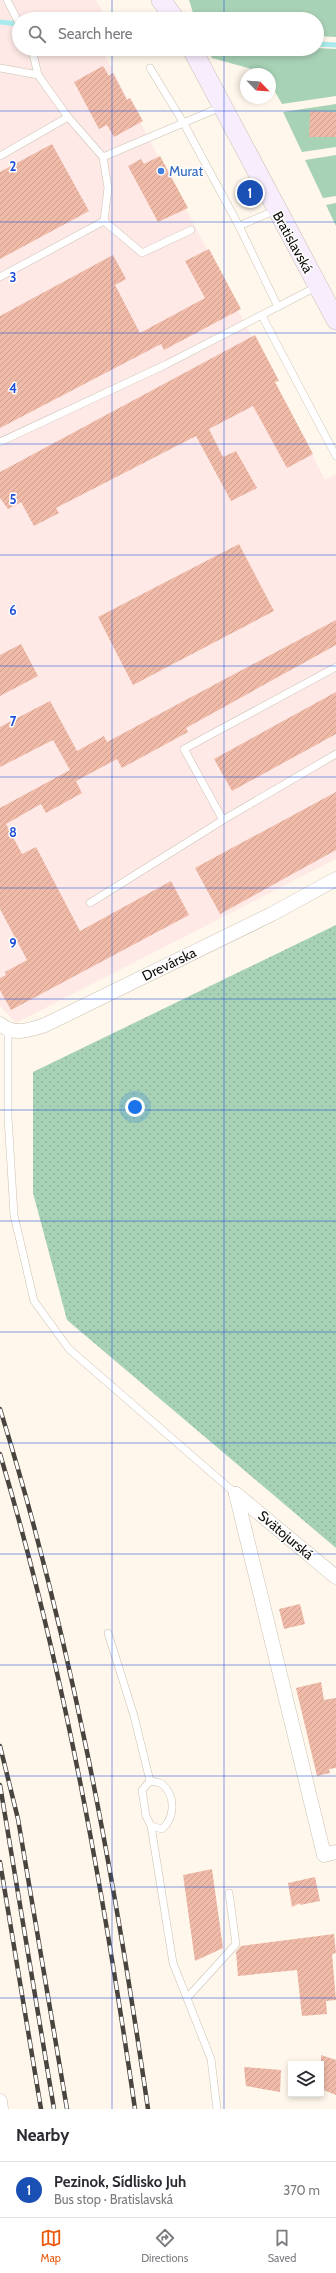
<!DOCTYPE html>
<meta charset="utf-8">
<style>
body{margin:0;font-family:Cabin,sans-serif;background:#f7f7f7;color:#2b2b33}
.controls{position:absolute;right:12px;bottom:12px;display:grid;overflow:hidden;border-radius:0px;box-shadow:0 2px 6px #0003}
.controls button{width:36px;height:36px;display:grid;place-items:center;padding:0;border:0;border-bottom:1px solid #e1e1e2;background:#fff;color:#2b2b33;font:20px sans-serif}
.compass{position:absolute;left:240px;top:68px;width:36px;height:36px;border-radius:50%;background:#fff;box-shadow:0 2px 6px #0003;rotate:115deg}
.you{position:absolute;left:135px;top:1107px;width:14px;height:14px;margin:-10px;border:3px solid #fff;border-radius:50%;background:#1a73e8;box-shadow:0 0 0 6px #1a73e833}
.badge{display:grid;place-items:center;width:26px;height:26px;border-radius:50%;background:#ea580c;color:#fff;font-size:13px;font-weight:700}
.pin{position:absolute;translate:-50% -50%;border:2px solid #fff;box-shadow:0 1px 4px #0006}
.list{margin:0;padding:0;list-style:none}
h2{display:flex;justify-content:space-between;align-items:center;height:52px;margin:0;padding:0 16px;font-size:17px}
h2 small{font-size:13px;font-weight:400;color:#7c7c81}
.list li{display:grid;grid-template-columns:26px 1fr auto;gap:12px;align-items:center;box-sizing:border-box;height:56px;padding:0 16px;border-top:1px solid #e1e1e2}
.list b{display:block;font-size:15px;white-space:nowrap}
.list p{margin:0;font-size:13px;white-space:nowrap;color:#7c7c81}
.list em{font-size:13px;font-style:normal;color:#7c7c81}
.icon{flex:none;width:22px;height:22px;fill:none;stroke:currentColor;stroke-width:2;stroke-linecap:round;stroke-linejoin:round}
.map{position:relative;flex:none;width:336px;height:2109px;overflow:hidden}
.search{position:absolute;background:#fff;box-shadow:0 2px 6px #0003;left:12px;right:12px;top:12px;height:44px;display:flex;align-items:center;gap:10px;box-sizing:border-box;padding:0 14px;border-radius:22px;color:#7c7c81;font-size:15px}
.sheet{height:108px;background:#fff}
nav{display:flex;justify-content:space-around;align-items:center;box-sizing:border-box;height:56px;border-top:1px solid #e1e1e2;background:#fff;font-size:11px;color:#7c7c81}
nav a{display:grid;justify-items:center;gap:2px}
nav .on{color:#ea580c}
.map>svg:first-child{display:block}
.industrial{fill:#fee9e6}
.green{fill:#a8d2b6}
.garden{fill:url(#garden-dots)}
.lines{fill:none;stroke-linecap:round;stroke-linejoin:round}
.stream{stroke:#a9ebec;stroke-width:5}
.building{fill:url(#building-hatch)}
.service-casing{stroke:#cac1b3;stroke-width:8}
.minor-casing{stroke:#cac1b3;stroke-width:15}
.secondary-casing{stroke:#cac1b3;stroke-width:20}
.service{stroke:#fff;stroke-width:7}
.minor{stroke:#fff;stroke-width:14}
.secondary{stroke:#f7edfd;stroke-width:19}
.rail-casing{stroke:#49453e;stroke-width:4.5}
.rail{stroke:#fff;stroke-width:3;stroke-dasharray:9;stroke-linecap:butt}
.grid{fill:none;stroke:#1d4ed8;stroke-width:1;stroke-opacity:0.55}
.shop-dot{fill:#3f7fe0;stroke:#fff;stroke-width:1.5}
.labels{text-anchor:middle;stroke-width:3;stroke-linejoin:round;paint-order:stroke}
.shop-label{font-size:14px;fill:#366cbe;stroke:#fff;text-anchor:start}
.street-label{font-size:14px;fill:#13100b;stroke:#fff}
.grid-label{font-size:13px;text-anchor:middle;font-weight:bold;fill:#1d4ed8;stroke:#fff;stroke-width:3;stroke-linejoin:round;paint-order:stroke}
</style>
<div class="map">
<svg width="336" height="2109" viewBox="0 0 336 2109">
<defs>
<pattern id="garden-dots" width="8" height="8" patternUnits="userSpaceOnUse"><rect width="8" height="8" fill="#a8d2b6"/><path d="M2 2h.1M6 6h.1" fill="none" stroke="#90b39b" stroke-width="1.8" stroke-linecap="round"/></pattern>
<pattern id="building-hatch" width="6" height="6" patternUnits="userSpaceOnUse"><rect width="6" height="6" fill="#efbaa8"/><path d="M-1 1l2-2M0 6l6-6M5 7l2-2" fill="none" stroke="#cc9f8f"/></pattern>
</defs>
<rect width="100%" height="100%" fill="#fff7eb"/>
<!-- industrial -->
<path class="industrial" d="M0,0H96L107,19H19V49H106L104,54L208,251L325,480L336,474V859L16,1023L0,1006Z"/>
<!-- green -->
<g class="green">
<path d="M189,0H336V37L317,36V19H195Z"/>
<path d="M317,48L336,49V96L282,104L270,83V74L212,58L208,49Z"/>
<path d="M336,104V147L302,152L283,112Z"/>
<path d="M336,155V196L323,198L305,160Z"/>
<path d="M336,203V226L326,205Z"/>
</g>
<!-- garden -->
<path class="garden" d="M336,925V1548L67,1320L33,1193V1072Z"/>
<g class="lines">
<!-- stream -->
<g class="stream">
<path d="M0,22L19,24"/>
<path d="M317,44L336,45"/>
</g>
</g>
<!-- building -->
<g class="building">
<path d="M103,66L109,76L113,73L127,100L130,98L143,121L114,137L107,125L99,129L74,82Z"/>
<path d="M310,111L336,112V137H309Z"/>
<path d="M52,144L89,211L0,259V172Z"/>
<path d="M160,156L188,208L158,222L128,166L141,159L144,164Z"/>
<path d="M209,249L241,309L164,350L161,344L0,428V316L113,255L126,279L115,285L140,333L205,298L185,261Z"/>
<path d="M255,335L279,381L275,382L313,454L287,468L253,406L209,429L223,457L236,451L257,488L231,501L196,436L56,508L59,513L34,526L21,502L8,509L0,498V472Z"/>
<path d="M239,544L274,611L133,685L98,617Z"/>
<path d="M336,620V645L186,728L188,732L122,768L117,759L76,781L82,793L46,813L41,804L6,824L22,854L36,847L80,931L171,881L189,915L11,1010L0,990V978L6,975L5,972L27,960L0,909V808L70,770L53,740L0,767V727L50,701L77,751L104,736L107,742Z"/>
<path d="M21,644L38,676L0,696V655Z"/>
<path d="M336,692V734L232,791L214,759Z"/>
<path d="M336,792V850L220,914L195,868Z"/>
<path d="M300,1604L305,1624L284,1629L279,1609Z"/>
<path d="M321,1682L324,1700L336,1698V1768L329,1769L330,1773L317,1776L296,1688Z"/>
<path d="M212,1869L223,1948L195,1961L183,1875Z"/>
<path d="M315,1877L320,1901L300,1905V1903L292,1907L288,1883Z"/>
<path d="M334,1934L336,1953L332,1954L336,2000L326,2001L327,2014L302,2016L297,1970L238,1976L236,1952L241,1946Z"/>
<path d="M321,2055L336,2060V2095L321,2089Z"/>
<path d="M244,2067L281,2070L280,2092L246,2086Z"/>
</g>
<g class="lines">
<defs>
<g id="service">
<path d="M7,0L19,23"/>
<path d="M32,49L38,75"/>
<path d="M0,68L38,75L68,117L103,157"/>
<path d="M150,68L183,122L239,226L276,210"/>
<path d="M0,156L68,117"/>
<path d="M104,221L142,253L191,230"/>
<path d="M239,226L278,307"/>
<path d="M0,277L104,221L108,188L103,157L221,107"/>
<path d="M262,316L336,456"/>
<path d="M0,442L167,364L318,286"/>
<path d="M223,820L184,749L336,667"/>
<path d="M90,903L223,820L336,754"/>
<path d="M8,1031V1117L14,1215L34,1301L69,1349L236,1494"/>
<path d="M108,1633L134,1716L150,1781C154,1782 159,1782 162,1784C176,1796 175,1818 162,1829L151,1826L146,1816L142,1790L150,1781"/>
<path d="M151,1826L173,1963L211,2059L217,2109"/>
<path d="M187,1998L236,1944L229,1893"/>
</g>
<g id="minor">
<path d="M0,1024C14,1036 29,1030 45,1025L272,914L336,879"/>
<path d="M236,1494L324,1855L336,1852"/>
<path d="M236,1494L336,1577"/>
<path d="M0,2101L1,2109"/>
</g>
<g id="secondary">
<path d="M161,0L175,19"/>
<path d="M192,49L336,320"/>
</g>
</defs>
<!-- service casing -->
<use href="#service" class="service-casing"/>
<!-- minor casing -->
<use href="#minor" class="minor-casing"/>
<!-- secondary casing -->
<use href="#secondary" class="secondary-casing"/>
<!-- service -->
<use href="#service" class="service"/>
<!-- minor -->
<use href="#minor" class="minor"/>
<!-- secondary -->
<use href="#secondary" class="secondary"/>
<defs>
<g id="rail">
<path d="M0,1409C71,1637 114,1873 148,2109"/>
<path d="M0,1454C64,1668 103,1888 135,2109"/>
<path d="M0,1746L18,1819L67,2109"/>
<path d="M0,1785L54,2109"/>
<path d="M0,1862L41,2109"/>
</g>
</defs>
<!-- rail casing -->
<use href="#rail" class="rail-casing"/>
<!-- rail -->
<use href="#rail" class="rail"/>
</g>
<!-- grid -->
<path class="grid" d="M112,0V19M224,0V19M112,49V2109M224,49V2109M0,111H336M0,222H336M0,333H336M0,444H336M0,555H336M0,666H336M0,777H336M0,888H336M0,999H336M0,1110H336M0,1221H336M0,1332H336M0,1443H336M0,1554H336M0,1665H336M0,1776H336M0,1887H336M0,1998H336"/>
<!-- markers -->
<circle class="shop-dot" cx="161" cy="171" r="4"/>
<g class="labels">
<!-- shop labels -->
<g class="shop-label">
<text x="169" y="176">Murat</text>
</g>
<!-- street labels -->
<g class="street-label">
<text transform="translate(293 242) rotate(61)" y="5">Bratislavská</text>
<text transform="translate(169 964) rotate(-26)" y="5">Drevárska</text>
<text transform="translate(286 1535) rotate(40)" y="5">Svätojurská</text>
</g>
</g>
<g class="grid-label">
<text x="13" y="171">2</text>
<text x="13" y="282">3</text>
<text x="13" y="393">4</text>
<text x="13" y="504">5</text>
<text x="13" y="615">6</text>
<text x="13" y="726">7</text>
<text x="13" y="837">8</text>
<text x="13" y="948">9</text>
</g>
</svg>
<div class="controls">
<button><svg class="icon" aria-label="layers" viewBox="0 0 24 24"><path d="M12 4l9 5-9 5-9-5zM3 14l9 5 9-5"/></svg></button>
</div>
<svg class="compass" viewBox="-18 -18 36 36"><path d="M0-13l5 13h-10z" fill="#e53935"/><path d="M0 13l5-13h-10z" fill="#7c7c81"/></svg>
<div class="you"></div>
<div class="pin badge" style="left:250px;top:193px;background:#1a4fb4">1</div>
<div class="search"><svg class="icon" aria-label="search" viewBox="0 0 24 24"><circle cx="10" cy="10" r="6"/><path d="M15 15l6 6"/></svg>Search here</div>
</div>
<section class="sheet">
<h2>Nearby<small></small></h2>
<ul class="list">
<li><span class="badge" style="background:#1a4fb4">1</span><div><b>Pezinok, Sídlisko Juh</b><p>Bus stop · Bratislavská</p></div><em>370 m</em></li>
</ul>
</section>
<nav>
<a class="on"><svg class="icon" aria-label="map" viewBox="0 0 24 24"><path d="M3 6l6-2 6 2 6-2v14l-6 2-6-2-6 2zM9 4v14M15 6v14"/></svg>Map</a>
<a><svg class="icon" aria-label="directions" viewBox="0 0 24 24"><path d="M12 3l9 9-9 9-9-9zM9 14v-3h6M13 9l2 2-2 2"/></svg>Directions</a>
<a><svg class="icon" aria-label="saved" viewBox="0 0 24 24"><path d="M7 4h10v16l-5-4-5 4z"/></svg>Saved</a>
</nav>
